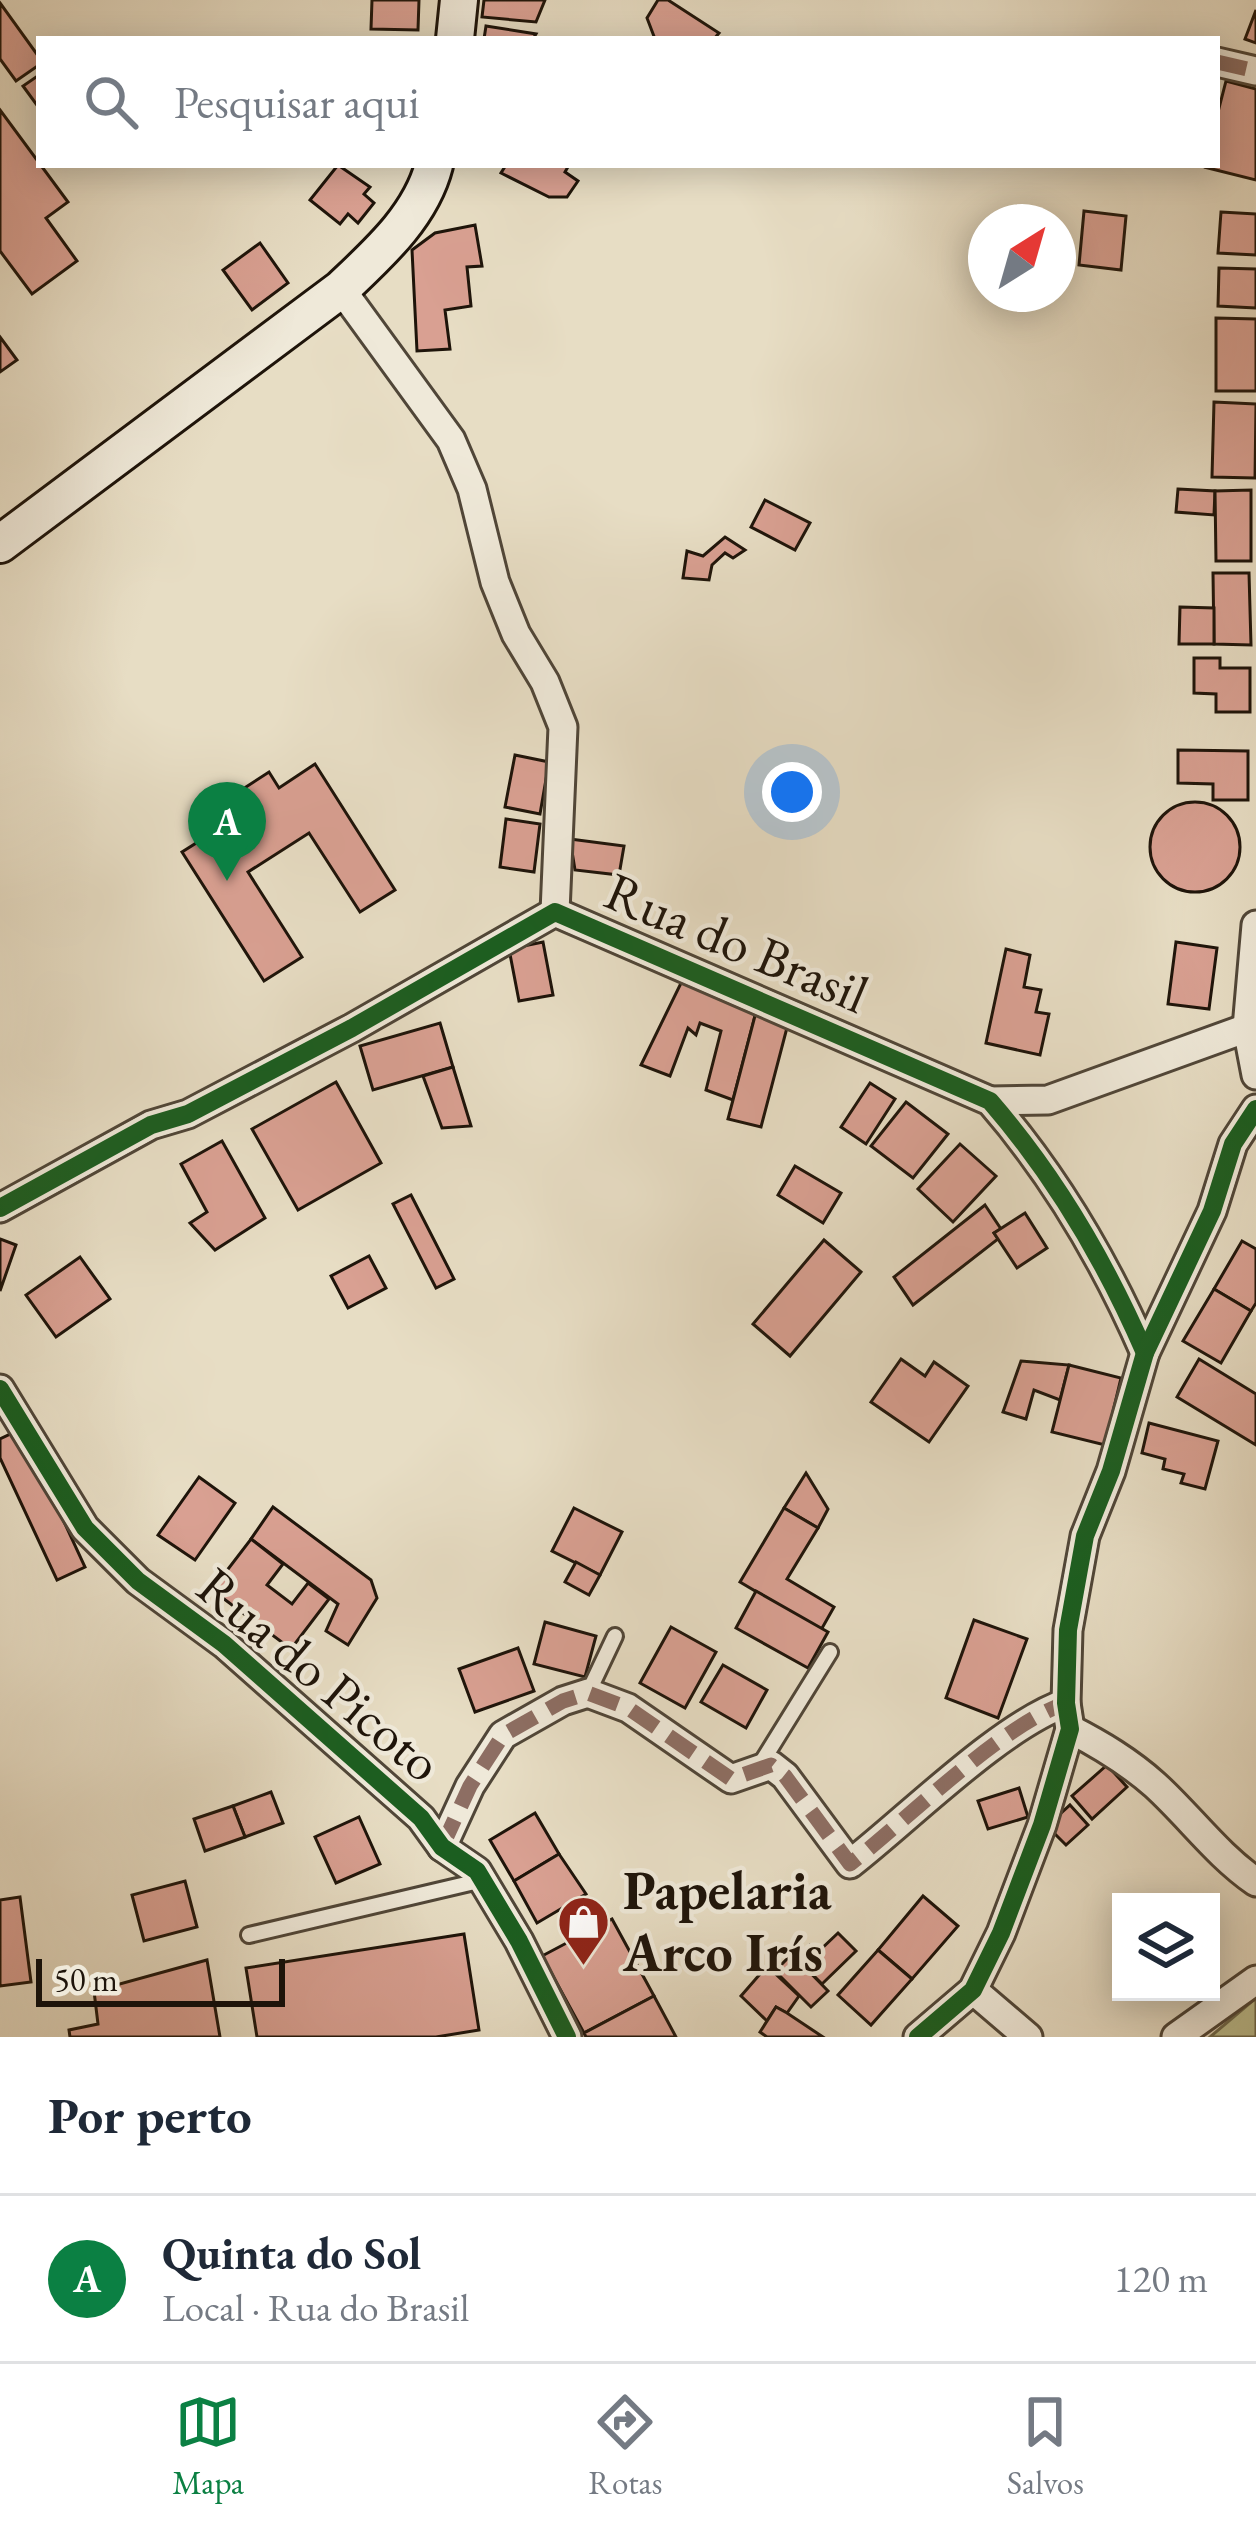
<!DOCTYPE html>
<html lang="pt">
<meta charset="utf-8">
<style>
body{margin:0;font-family:"EB Garamond",serif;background:#f2f2f3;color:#1f2937}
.controls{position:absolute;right:36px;bottom:36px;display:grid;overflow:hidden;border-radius:0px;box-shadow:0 6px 30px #0003}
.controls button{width:108px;height:108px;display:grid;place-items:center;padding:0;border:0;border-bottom:3px solid #e0e1e3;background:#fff;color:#1f2937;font:60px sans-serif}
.compass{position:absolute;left:968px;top:204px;width:108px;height:108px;border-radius:50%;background:#fff;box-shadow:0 6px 30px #0003;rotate:37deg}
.scale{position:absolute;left:36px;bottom:30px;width:249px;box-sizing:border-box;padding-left:12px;border:6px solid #1e140a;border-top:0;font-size:33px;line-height:42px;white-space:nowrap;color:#1e140a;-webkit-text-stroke:9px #efe9d9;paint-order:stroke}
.you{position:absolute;left:792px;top:792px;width:42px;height:42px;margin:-30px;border:9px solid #fff;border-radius:50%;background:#1a73e8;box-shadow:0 0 0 18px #1a73e833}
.badge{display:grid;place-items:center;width:78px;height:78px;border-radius:50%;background:#0b8043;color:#fff;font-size:39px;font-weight:700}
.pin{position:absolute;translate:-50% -99px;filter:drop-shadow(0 3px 6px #0008)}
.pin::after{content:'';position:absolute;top:63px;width:42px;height:36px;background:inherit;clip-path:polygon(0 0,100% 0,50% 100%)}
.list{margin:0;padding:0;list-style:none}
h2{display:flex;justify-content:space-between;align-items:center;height:156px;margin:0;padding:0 48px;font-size:51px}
h2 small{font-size:39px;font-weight:400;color:#747a83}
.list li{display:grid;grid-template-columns:78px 1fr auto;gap:36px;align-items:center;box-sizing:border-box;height:168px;padding:0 48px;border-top:3px solid #e0e1e3}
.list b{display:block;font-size:45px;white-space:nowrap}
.list p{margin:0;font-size:39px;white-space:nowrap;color:#747a83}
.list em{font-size:39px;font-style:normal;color:#747a83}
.icon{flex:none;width:66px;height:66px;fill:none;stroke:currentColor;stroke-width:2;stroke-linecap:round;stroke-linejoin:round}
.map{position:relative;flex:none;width:1256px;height:2037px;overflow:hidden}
.search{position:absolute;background:#fff;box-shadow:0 6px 30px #0003;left:36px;right:36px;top:36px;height:132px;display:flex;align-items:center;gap:30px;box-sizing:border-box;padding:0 42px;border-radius:0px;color:#747a83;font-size:45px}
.sheet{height:324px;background:#fff}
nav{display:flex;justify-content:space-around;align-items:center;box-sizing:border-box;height:168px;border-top:3px solid #e0e1e3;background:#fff;font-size:33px;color:#747a83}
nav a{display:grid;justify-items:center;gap:6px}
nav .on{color:#0b8043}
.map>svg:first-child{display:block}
.green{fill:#bcbf90;stroke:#6d6a4d;stroke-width:3}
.building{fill:#d9a092;stroke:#1e140a;stroke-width:3}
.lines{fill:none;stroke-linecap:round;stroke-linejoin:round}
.service-casing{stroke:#504638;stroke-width:20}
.minor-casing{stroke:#504638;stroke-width:33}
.secondary-casing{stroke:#1e140a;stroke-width:42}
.service{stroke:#efe9d9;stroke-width:14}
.minor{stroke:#efe9d9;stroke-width:27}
.secondary{stroke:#efe9d9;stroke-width:36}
.quiet{stroke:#8d6e63;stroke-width:15;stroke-dasharray:30 15;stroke-linecap:butt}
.cycleway-casing{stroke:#efe9d9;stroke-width:26}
.cycleway{stroke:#1b5e20;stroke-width:18}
.labels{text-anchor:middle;stroke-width:9;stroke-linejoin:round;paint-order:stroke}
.street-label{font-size:54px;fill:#1e140a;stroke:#efe9d9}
.poi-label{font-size:54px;font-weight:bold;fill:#1e140a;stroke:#efe9d9;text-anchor:start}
</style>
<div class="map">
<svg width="1256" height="2037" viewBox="0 0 1256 2037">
<rect width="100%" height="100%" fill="#e7ddc4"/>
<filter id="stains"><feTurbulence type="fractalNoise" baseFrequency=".00167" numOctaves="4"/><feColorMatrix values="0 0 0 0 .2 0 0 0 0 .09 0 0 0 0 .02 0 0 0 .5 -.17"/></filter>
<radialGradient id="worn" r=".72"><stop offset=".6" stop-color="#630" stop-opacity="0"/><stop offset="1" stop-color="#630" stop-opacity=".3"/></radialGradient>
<!-- green -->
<path class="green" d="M1256,1998V2037H1210Z"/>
<!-- building -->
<g class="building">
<path d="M372,0H419L418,30L371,29Z"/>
<path d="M484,0H545L536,22L482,17Z"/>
<path d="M658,0H668L719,33L714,39H655L647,18Z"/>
<path d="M0,3L39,57V65L16,81L0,59Z"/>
<path d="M1256,10V43L1245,39Z"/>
<path d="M486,26L536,34L533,39H484Z"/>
<path d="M39,75V108L23,86Z"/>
<path d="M1226,81L1256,89V180L1204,167L1217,165V116Z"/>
<path d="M0,110L68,202L46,218L77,261L32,294L0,251Z"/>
<path d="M338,165L370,187L364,194L374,203L358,223L348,214L340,224L310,200Z"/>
<path d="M506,165H569L565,172L578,181L567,197H549L501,173Z"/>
<path d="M1084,211L1126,216L1121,270L1079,265Z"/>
<path d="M1221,212L1256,214V255L1218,253Z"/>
<path d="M475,225L482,266L467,267L471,306L445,310L450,349L417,351L412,250L435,233Z"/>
<path d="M260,243L288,283L252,310L223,270Z"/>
<path d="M1219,268L1256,269V308L1218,306Z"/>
<path d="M1216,318L1256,319V391H1216Z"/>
<path d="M0,337L17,360L0,372Z"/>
<path d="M1214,402L1256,404L1255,478L1212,477Z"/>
<path d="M1178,489L1215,491L1214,515L1176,512Z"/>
<path d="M1251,490V561H1216L1215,491Z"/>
<path d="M765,500L810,523L795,550L751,527Z"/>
<path d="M725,537L745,550L733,558L725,553L712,565L709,580L683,578L687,551L703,556Z"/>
<path d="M1213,573H1249L1251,645L1214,644Z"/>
<path d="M1180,607L1214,608V644H1179Z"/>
<path d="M1194,658H1220V668H1250V712H1216V694L1194,693Z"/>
<path d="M1178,750L1248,751V800H1213V784L1178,783Z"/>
<path d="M515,755L549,762L540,814L505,807Z"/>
<path d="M315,764L395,890L360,912L309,833L248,872L302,957L264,981L182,852L220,828L209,811L269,772L279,788Z"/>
<circle cx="1195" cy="847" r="45"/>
<path d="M506,819L540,824L534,872L500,867Z"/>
<path d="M570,839L624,846L619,875L575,870Z"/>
<path d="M543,942L553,995L519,1001L509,949Z"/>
<path d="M1176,942L1217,948L1209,1009L1168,1004Z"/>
<path d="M1006,949L1030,955L1024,987L1041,990L1036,1012L1049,1014L1040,1055L986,1043Z"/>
<path d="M683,979L756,1012L733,1100L706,1090L721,1031L700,1023L696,1035L688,1028L670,1076L641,1065Z"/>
<path d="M756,1012L789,1020L761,1127L728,1119Z"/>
<path d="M440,1023L453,1067L373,1090L360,1046Z"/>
<path d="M453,1067L471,1126L442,1128L423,1076Z"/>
<path d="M336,1082L381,1163L298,1210L252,1129Z"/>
<path d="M870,1083L895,1099L866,1144L841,1127Z"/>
<path d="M906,1102L948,1134L913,1178L871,1146Z"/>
<path d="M222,1141L265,1218L215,1250L190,1223L207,1212L181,1164Z"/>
<path d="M960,1144L996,1176L953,1222L918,1189Z"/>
<path d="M795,1166L841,1193L823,1223L778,1195Z"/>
<path d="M411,1195L454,1279L436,1288L393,1204Z"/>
<path d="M985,1205L1001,1229L994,1233L998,1239L913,1305L894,1277Z"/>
<path d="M1025,1213L1047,1248L1017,1268L994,1233Z"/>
<path d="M0,1239L16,1245L0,1291Z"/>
<path d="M824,1240L861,1272L790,1356L753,1324Z"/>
<path d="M1242,1241L1256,1249V1303L1251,1311L1214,1289Z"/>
<path d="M369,1256L386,1288L348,1308L331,1276Z"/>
<path d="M80,1257L110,1299L56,1337L26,1295Z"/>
<path d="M1214,1289L1251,1311L1221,1363L1183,1341Z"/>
<path d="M901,1359L925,1376L934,1362L968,1386L929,1442L871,1402Z"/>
<path d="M1199,1359L1256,1394V1445L1177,1397Z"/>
<path d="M1021,1361L1069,1365L1060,1400L1034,1390L1026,1419L1003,1412Z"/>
<path d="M1069,1365L1121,1378L1105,1445L1052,1432Z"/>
<path d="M1149,1423L1218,1441L1205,1489L1181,1483L1184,1474L1163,1469L1165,1459L1142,1453Z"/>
<path d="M21,1429L85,1567L57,1580L0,1458V1439Z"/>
<path d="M806,1473L828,1509L818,1528L784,1508Z"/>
<path d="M199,1477L235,1503L195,1560L158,1535Z"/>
<path d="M273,1507L371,1580L377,1598L348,1645L326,1631L338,1604L251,1539Z"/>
<path d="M574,1508L622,1532L600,1575L552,1551Z"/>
<path d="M784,1508L818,1528L787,1579L834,1607L821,1630L740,1582Z"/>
<path d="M251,1539L283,1564L267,1585L292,1604L308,1583L329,1599L291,1649L212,1590Z"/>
<path d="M576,1562L600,1575L589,1595L565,1582Z"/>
<path d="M756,1591L828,1632L808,1668L736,1628Z"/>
<path d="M974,1620L1027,1639L998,1718L946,1698Z"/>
<path d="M545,1622L596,1636L585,1677L534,1664Z"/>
<path d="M671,1627L716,1652L685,1708L640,1683Z"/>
<path d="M518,1648L534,1691L475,1712L459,1669Z"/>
<path d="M723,1665L767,1690L746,1728L701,1702Z"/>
<path d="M1107,1765L1127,1787L1092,1819L1072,1796Z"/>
<path d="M1019,1788L1028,1817L988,1829L978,1801Z"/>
<path d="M271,1792L283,1823L245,1837L233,1806Z"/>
<path d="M1070,1805L1088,1825L1066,1845L1047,1826Z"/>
<path d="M233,1806L245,1837L205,1851L194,1819Z"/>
<path d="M535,1813L559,1854L514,1881L490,1840Z"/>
<path d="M359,1817L380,1864L336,1883L315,1837Z"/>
<path d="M559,1854L586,1894L537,1923L514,1881Z"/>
<path d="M185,1881L197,1927L144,1941L132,1895Z"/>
<path d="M923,1896L958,1926L912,1979L878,1950Z"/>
<path d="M20,1897L31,1982L0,1986V1900Z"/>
<path d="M612,1919L654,1996L584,2033L542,1956Z"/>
<path d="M838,1933L856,1951L822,1984L797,1959L810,1945L819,1951Z"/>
<path d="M464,1934L479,2030L436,2037H257L246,1968Z"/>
<path d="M878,1950L912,1979L871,2025L838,1995Z"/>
<path d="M792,1954L828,1991L811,2007L775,1971Z"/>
<path d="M207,1960L220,2037H70L69,2030L98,2024L94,1991Z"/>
<path d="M767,1966L799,1996L787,2013L776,2007L767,2021L741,1996Z"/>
<path d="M654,1996L676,2037H586L584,2033Z"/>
<path d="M776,2007L787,2013L823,2037H767L760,2032Z"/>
</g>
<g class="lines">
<defs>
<g id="service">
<path d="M588,1693L615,1636"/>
<path d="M760,1765L830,1652"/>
<path d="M249,1935L483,1880"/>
</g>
<g id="minor">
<path d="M1217,62L1256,71"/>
<path d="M341,289L451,440L472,489L495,582L516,634L545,682L563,727L555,912"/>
<path d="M1256,925L1247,1028L1256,1075"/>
<path d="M990,1101L1048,1100L1247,1028"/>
<path d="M0,1208L151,1125L188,1114L352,1028L555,912L990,1101C1055,1176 1106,1263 1145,1353"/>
<path d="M0,1389L85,1528L138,1581L224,1644L421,1818L442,1847L477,1871L519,1941L567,2037"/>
<path d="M1070,1729C1101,1745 1128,1761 1155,1785C1190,1817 1217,1855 1256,1882"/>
<path d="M442,1847L470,1786L503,1735L563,1701L588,1693L628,1708L731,1779L771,1765L785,1776L850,1864C908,1819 1000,1726 1066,1703"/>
<path d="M973,1990L1028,2037"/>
<path d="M918,2037L973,1990L1001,1933L1042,1825L1070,1729L1066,1703L1068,1630L1085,1536L1111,1471L1145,1353L1212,1211L1233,1144L1256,1109"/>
<path d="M1176,2037L1256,1980"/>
</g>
<g id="secondary">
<path d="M455,39L459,0"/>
<path d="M0,544L341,289C378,254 421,216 434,165"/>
</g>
</defs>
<!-- service casing -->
<use href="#service" class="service-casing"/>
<!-- minor casing -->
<use href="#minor" class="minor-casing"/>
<!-- secondary casing -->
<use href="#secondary" class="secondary-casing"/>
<!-- service -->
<use href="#service" class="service"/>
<!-- minor -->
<use href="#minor" class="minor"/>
<!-- secondary -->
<use href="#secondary" class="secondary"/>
<!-- quiet -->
<g class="quiet">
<path d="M1217,62L1256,71"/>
<path d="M442,1847L470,1786L503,1735L563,1701L588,1693L628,1708L731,1779L771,1765L785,1776L850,1864C908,1819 1000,1726 1066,1703"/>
</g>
<defs>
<g id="cycleway">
<path d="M0,1208L151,1125L188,1114L352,1028L555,912L990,1101C1055,1176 1106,1263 1145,1353"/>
<path d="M0,1389L85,1528L138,1581L224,1644L421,1818L442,1847L477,1871L519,1941L567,2037"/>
<path d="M918,2037L973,1990L1001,1933L1042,1825L1070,1729L1066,1703L1068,1630L1085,1536L1111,1471L1145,1353L1212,1211L1233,1144L1256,1109"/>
</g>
</defs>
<!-- cycleway casing -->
<use href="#cycleway" class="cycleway-casing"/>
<!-- cycleway -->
<use href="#cycleway" class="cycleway"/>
</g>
<!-- icons -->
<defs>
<symbol id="shop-pin" viewBox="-11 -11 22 30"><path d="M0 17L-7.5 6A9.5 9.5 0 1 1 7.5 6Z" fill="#8f2418" stroke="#efe9d9"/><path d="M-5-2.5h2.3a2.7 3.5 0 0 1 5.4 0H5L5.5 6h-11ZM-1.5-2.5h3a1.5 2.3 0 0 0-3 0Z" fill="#fff"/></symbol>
</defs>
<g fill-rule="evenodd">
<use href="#shop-pin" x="554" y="1892" width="59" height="81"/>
</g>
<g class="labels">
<!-- street labels -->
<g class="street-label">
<text transform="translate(737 942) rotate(23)" y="19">Rua do Brasil</text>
<text transform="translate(320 1674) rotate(40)" y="19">Rua do Picoto</text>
</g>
<!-- poi labels -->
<g class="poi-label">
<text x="623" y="1909">Papelaria<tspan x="623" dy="62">Arco Irís</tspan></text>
</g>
</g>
<rect width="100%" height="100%" filter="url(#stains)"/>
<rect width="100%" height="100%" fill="url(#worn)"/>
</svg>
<div class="controls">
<button><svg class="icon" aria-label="layers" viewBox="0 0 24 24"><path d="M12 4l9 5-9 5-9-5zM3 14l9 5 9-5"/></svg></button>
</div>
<svg class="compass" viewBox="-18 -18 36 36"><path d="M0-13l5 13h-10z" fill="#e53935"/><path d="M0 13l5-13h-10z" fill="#747a83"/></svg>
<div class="scale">50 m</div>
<div class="you"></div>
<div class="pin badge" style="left:227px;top:881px">A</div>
<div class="search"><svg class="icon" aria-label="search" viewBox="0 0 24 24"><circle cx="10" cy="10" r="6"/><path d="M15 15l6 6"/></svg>Pesquisar aqui</div>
</div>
<section class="sheet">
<h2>Por perto<small></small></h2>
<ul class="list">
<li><span class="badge">A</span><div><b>Quinta do Sol</b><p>Local · Rua do Brasil</p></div><em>120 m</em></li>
</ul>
</section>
<nav>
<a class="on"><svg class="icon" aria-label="map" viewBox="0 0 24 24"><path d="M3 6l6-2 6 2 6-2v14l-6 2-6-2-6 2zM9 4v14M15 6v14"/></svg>Mapa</a>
<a><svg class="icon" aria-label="directions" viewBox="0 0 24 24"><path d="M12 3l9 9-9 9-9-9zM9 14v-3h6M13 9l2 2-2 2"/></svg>Rotas</a>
<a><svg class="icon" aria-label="saved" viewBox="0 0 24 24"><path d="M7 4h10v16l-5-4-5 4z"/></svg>Salvos</a>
</nav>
